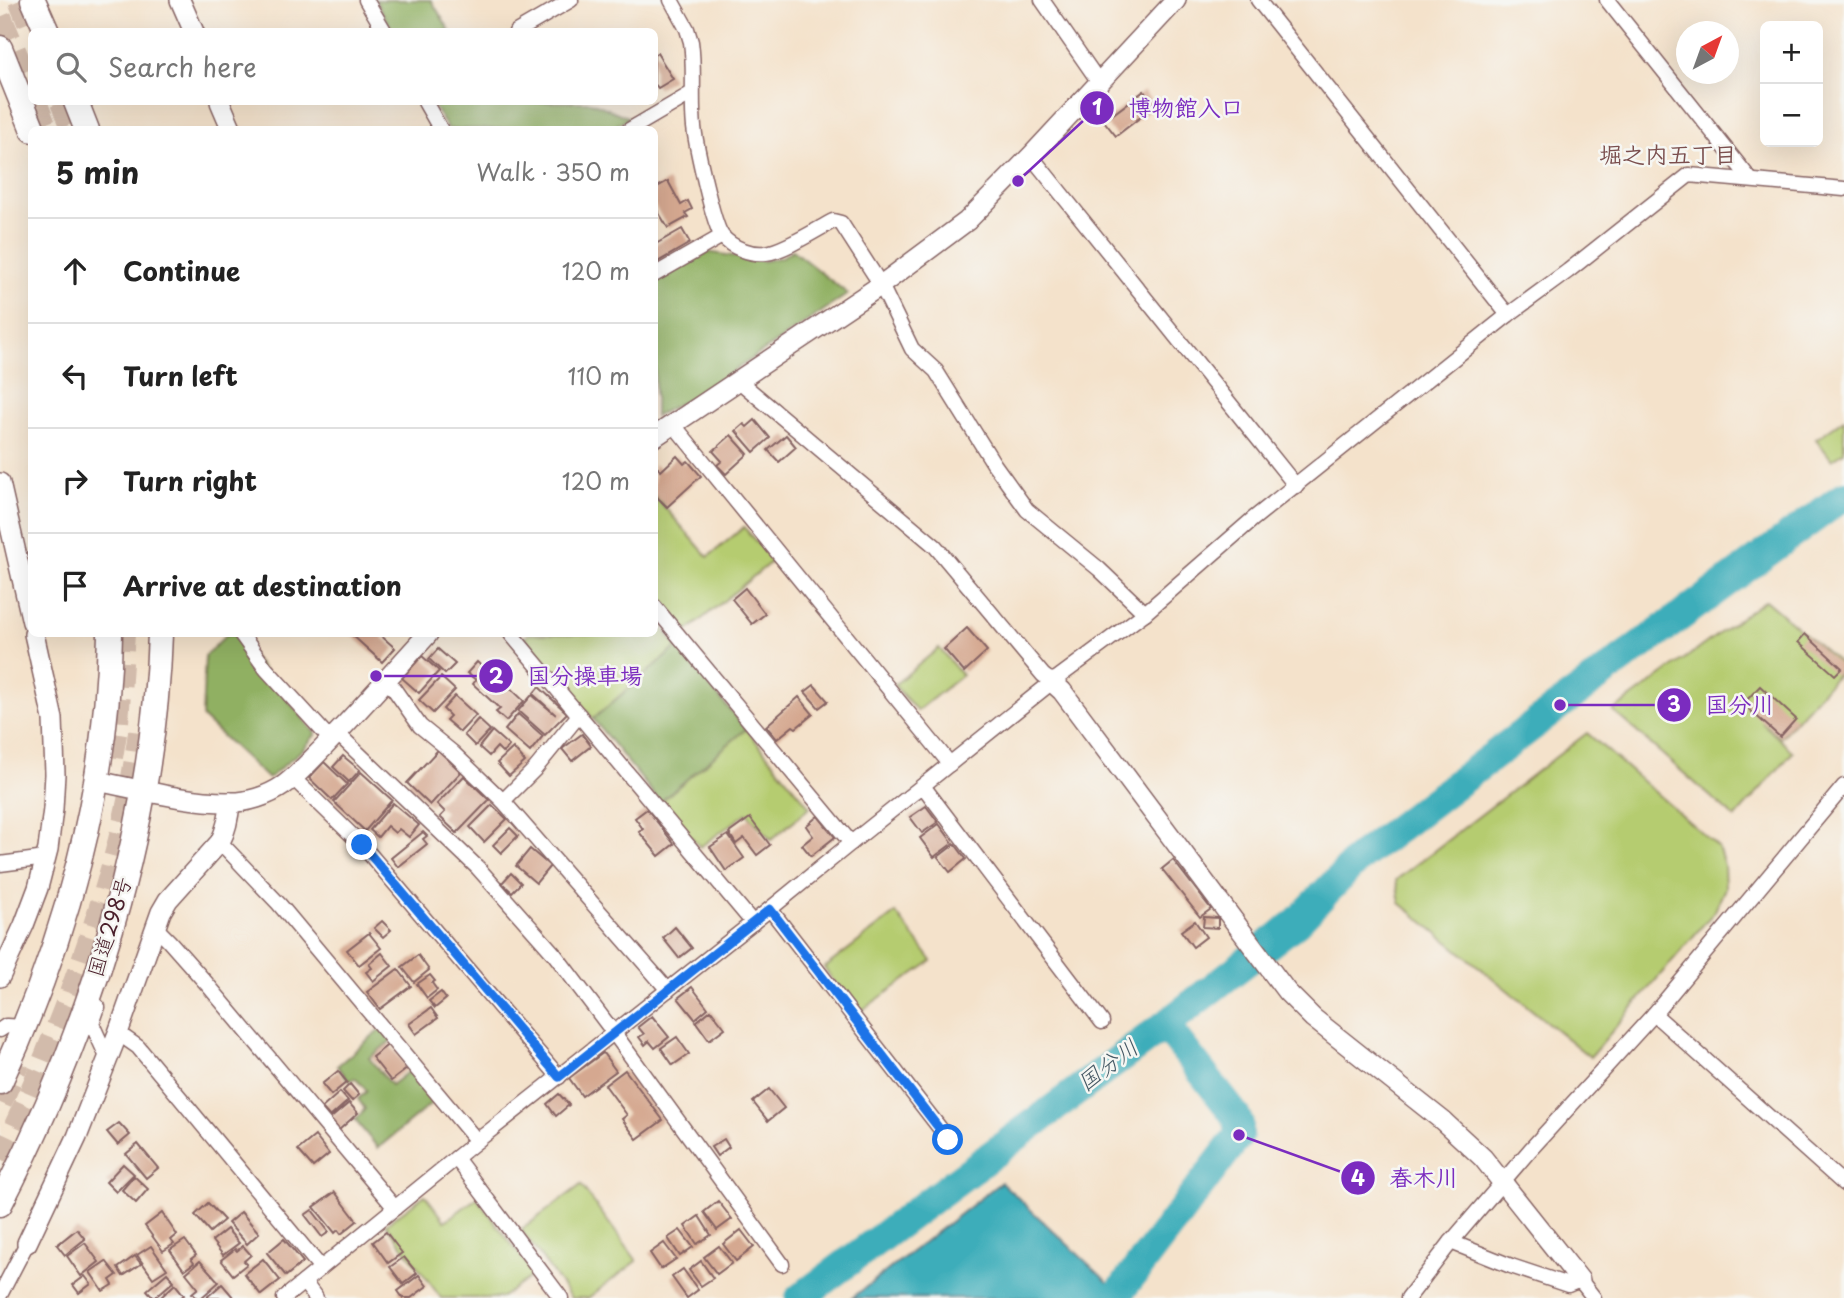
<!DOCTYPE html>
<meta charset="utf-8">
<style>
body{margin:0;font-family:"Playpen Sans","Klee One",sans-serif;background:#f6f6f6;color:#222}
.controls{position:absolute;right:21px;top:21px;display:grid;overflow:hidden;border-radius:10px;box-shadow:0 7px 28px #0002}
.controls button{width:63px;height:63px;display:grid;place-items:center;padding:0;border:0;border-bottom:2px solid #e0e0e0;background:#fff;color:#222;font:35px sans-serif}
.compass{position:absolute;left:1676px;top:21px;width:63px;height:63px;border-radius:50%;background:#fff;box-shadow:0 7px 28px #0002;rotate:41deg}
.stop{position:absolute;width:21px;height:21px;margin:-16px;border:5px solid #1a73e8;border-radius:50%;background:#fff}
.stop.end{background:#1a73e8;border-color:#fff;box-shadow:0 2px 7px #0008}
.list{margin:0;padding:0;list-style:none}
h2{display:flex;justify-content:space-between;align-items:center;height:91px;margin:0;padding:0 28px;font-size:30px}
h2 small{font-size:23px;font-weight:400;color:#767676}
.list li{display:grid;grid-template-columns:46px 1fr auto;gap:21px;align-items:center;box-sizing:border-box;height:105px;padding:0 28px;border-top:2px solid #e0e0e0}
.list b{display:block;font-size:26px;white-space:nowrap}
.list em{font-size:23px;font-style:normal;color:#767676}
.icon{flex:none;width:38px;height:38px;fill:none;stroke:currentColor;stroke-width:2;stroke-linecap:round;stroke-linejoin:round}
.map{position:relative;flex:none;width:1844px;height:1298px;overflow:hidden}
.search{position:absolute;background:#fff;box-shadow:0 7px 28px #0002;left:28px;top:28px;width:630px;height:77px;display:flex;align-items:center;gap:18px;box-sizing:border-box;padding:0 24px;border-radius:10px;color:#767676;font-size:26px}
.panel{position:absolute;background:#fff;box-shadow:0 7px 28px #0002;left:28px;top:126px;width:630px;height:511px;border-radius:10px}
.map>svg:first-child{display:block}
.green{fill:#b5cc70;stroke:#80764e;stroke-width:2}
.forest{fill:#90b062;stroke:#6d6846;stroke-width:2}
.water{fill:#3eadba;stroke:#446672;stroke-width:2}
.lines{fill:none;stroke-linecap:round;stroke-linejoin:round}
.river{stroke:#3eadba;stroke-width:30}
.building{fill:#d5a890}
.highway-tunnel{stroke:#d2bbab;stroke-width:24;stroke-dasharray:24 12;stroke-linecap:butt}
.street-casing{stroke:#866363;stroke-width:17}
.secondary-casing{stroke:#866363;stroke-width:22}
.highway-casing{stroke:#866363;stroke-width:27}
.street{stroke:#fff;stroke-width:14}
.secondary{stroke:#fff;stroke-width:19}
.highway{stroke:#fff;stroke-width:24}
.route{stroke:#1a73e8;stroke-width:9}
.labels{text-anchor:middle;stroke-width:5;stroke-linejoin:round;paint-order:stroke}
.street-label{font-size:21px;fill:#4a1f2b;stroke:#f6f6f2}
.neighbourhood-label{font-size:23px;font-weight:bold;fill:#7b4f4e;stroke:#f6f6f2}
.water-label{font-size:23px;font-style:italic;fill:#455864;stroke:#f6f6f2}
.leader{fill:none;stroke:#7b2cbf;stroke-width:2.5}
.callout-dot{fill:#7b2cbf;stroke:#f6f6f2;stroke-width:2.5}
.mark-label{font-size:21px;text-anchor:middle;font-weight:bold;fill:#fff}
.callout-label{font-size:23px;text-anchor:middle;font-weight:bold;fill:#7b2cbf;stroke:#f6f6f2;stroke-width:5;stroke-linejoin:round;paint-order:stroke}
</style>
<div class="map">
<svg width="1844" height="1298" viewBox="0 0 1844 1298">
<rect width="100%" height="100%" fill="#f6f6f2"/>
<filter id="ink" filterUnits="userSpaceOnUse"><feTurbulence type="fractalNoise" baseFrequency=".0143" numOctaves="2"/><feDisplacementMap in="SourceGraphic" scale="14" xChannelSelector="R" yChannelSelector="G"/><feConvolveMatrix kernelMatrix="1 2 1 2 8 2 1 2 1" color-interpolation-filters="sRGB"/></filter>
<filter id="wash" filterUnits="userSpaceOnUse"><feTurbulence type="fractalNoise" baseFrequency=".00686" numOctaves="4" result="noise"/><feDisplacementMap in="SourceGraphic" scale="28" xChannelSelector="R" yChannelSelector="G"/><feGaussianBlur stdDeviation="1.57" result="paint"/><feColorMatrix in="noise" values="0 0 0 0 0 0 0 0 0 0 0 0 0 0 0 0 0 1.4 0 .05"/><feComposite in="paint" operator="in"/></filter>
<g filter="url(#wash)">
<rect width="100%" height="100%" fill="#f4e2cb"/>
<!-- green -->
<g class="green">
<path d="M1844,419V452L1832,460L1816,439Z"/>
<path d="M655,496L708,557L744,527L772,561L686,632L655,594Z"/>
<path d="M1765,600L1844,667L1780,738L1762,723L1793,752L1735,818L1613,711Z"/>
<path d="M655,619L677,647L593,719L525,637L529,634H654Z"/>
<path d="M939,648L962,675L917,711L894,685Z"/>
<path d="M746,729L810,807L771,840L747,813L700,847L660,802Z"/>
<path d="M1587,733L1718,847L1724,865L1725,888L1715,911L1590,1057L1400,903L1396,880Z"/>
<path d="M896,913L932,961L858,1013L824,968Z"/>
<path d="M581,1185L637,1261L588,1298H571L521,1230Z"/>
<path d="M425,1195L445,1221L477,1198L534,1274L501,1298H441L386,1224Z"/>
</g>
<!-- forest -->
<g class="forest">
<path d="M375,0H431L450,31H393Z"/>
<path d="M431,102H591L630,118L610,129H448Z"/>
<path d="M792,250L848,294L704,391L655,416V283L708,252L764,261L782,257Z"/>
<path d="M227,634H234L316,734L303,749L268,779L202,717L205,656Z"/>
<path d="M677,647L746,729L660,802L593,719Z"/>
<path d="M382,1028L392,1040L369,1058L391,1085L414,1067L438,1098L378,1148L355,1120L365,1109L358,1099L367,1091L355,1078L350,1081L337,1066Z"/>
</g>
<!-- water -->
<path class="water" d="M1001,1182L1111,1285L1101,1298H852Z"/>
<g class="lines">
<!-- river -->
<g class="river">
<path d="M800,1298L1165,1025L1296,923L1360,857L1560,705L1844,496"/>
<path d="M1115,1298L1239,1135V1124L1235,1115L1165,1025"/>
</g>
</g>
<g id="blocks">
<!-- building -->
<g class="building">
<path d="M657,53L673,79L658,88L654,83V55Z"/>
<path d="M1144,91L1155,106L1116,136L1104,121Z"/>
<path d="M668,181L681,205L688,201L692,209L685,213L688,217L668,228L654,205V189Z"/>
<path d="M682,229L690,243L654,264V245Z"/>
<path d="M755,420L770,438L754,452L736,431L744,424L747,427Z"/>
<path d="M731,435L748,454L726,474L717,465L722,461L713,451Z"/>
<path d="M786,435L796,447L779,462L768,450Z"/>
<path d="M677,456L684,464L688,461L701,476L667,507L654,494V464L661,471Z"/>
<path d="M745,588L765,614L752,624L732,599Z"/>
<path d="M967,628L987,651L964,672L944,649Z"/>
<path d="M351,634H379L395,648L382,662Z"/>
<path d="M1805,634L1842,668L1835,675L1798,642Z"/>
<path d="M438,649L455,664L445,674L429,659Z"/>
<path d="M422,656L439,671L419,693L402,678Z"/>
<path d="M477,662L486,670L488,667L524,701L506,721L496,712L500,709L473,684L476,680L467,673Z"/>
<path d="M441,677L455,690L433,713L419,700Z"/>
<path d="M814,685L828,701L819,708L805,692Z"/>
<path d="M1760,686L1796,719L1780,737L1743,704Z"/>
<path d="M539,687L567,713L545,735L518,711L532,695L556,715L533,694Z"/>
<path d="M455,696L476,715L460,732L446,720L450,716L443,709Z"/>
<path d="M799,697L813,714L796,728L793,726L777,739L766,726Z"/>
<path d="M518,714L543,736L530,752L505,730Z"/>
<path d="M478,719L490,730L475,746L464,735Z"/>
<path d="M492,731L509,746L503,753L497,747L489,756L479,747Z"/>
<path d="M582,734L591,746L572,761L562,749Z"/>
<path d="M513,748L525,762L509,776L497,763Z"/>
<path d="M438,750L461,772L430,805L407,783Z"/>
<path d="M343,756L360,770L349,782L333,767Z"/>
<path d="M324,762L347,784L332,800L309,778Z"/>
<path d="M361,772L392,800L365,831L334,802Z"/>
<path d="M464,776L489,800L457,833L440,817L445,812L437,804Z"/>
<path d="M393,803L419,825L409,837L399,829L395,833L387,826L378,837L370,830Z"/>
<path d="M492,805L507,819L484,842L470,827Z"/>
<path d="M926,806L938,822L922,833L910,817Z"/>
<path d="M647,809L674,844L659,856L639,832L643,829L635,818Z"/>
<path d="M818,816L835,837L811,856L802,845L813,836L806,826Z"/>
<path d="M750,818L770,845L757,855L744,838L736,844L729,833Z"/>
<path d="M939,824L953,843L934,857L920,838Z"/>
<path d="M510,828L518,836L501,853L493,845Z"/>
<path d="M423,832L427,836L423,839L427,844L398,867L391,858Z"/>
<path d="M728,835L744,858L726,871L710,847Z"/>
<path d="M955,844L966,859L950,872L938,857Z"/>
<path d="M530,849L550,866L536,883L516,866Z"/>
<path d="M1173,860L1211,909L1200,917L1162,869Z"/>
<path d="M511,873L521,883L512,892L502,883Z"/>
<path d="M1204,917L1218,918V928L1203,927Z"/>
<path d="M382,921L391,930L383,937L374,928Z"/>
<path d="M1195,921L1206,937L1193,947L1181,931Z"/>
<path d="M675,927L692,948L679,958L663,938Z"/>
<path d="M369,933L381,948L359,965L347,950Z"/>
<path d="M382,953L392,966L373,981L366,972L372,968L369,964Z"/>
<path d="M418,955L429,970L414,982L402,967Z"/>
<path d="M398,969L411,986L380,1009L367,992Z"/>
<path d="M430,975L435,981L432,983L437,990L427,998L417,984Z"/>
<path d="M692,987L708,1008L695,1019L678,998Z"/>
<path d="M441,992L446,999L435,1008L429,1001Z"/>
<path d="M431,1008L438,1018L416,1034L409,1024Z"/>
<path d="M711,1010L725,1028L709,1040L696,1022Z"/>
<path d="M652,1016L669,1037L655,1048L649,1041L645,1045L639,1037L644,1034L638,1027Z"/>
<path d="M677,1037L689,1054L673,1065L661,1048Z"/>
<path d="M389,1044L408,1068L391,1081L372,1057Z"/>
<path d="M603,1053L616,1071L582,1096L569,1078Z"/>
<path d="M625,1070L663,1120L637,1139L622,1119L627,1115L605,1085Z"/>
<path d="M338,1071L347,1082L331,1095L322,1084Z"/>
<path d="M350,1084L359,1095L352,1101L343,1091Z"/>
<path d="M769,1089L784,1108L768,1121L753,1102Z"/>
<path d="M340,1092L348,1101L330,1117L322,1108Z"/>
<path d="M559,1094L569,1105L556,1116L547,1104Z"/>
<path d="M349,1103L358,1113L339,1130L330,1119Z"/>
<path d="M119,1123L130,1135L118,1145L107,1132Z"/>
<path d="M315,1136L329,1154L313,1167L298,1150Z"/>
<path d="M724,1139L729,1147L717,1156L711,1147Z"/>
<path d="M138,1144L158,1168L146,1178L126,1154Z"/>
<path d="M123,1164L134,1174L116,1192L106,1182Z"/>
<path d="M134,1176L148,1189L136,1203L122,1190Z"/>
<path d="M335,1192L357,1221L341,1234L338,1230L335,1233L314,1207Z"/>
<path d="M718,1201L732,1219L717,1230L704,1212Z"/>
<path d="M208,1203L224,1220L210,1232L195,1215Z"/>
<path d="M312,1210L329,1232L322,1237L305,1215Z"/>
<path d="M241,1212L259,1233L247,1244L228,1223Z"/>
<path d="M162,1213L177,1235L171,1240L174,1244L163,1251L145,1226Z"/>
<path d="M699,1216L711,1235L697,1244L685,1226Z"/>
<path d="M77,1229L85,1239L65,1255L57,1245Z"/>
<path d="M227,1229L239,1243L223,1255L212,1241Z"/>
<path d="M680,1230L693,1247L680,1256L668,1238Z"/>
<path d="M741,1230L754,1247L736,1261L723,1244Z"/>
<path d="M386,1232L402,1253L388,1263L373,1242Z"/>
<path d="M284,1239L303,1262L286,1276L267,1253Z"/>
<path d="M185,1240L196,1255L191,1259L194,1263L184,1270L170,1250Z"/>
<path d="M85,1243L99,1262L81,1276L67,1256Z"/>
<path d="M664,1243L676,1259L661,1269L650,1253Z"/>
<path d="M151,1246L167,1269L153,1278L137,1255Z"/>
<path d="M243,1246L251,1255L244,1261L247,1264L233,1275L221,1260L235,1249L237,1251Z"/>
<path d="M719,1246L732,1263L717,1274L704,1257Z"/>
<path d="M135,1256L141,1264L123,1276L118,1268Z"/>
<path d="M404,1257L417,1273L403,1284L390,1267Z"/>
<path d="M263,1259L280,1280L261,1295L244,1274Z"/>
<path d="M106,1261L117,1275L110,1280L113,1285L103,1291L90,1272Z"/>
<path d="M200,1261L219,1282L201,1298H197L192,1293L198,1288L186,1273Z"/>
<path d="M701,1261L713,1278L701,1286L689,1270Z"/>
<path d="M683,1269L698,1290L687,1298L672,1277Z"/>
<path d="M167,1273L174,1281L154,1298L147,1290Z"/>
<path d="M419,1275L427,1286L411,1298H403L398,1291Z"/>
<path d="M85,1276L91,1284L79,1293L73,1285Z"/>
<path d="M175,1284L184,1295L180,1298H160Z"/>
<path d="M222,1284L234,1298H206Z"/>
</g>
</g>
</g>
<g filter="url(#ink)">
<use href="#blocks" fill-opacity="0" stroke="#866363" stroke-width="2"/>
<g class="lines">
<!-- highway-tunnel -->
<g class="highway-tunnel">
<path d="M20,0L33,32"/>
<path d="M0,17L32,93"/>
<path d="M35,102L46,130"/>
<path d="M62,102L73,130"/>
<path d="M111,757L117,722L123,634"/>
<path d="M0,1103L18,1062"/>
<path d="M0,1159C27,1105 49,1051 70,996C94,932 115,867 129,801C133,778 137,755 140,732"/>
</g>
<defs>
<g id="street">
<path d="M366,0L385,32"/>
<path d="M671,0L687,29L691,42C695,70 691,99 694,127C696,145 713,224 722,236C732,248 751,255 766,253C784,251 816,230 833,221L841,223L881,285L912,349L936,371L994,464L1027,510L1099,569L1145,613"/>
<path d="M1042,0L1099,82"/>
<path d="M1258,0L1508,315"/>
<path d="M1607,0L1750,179"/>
<path d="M516,32L571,0"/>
<path d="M425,102L441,130"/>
<path d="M629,130L692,93"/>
<path d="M1031,156L1296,486"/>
<path d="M654,275L722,236"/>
<path d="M739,381L935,546L1043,675L1052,682"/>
<path d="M673,424L950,764"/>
<path d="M654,606L851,843"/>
<path d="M241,634L266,669L331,740"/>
<path d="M511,634L753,923"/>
<path d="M387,679L420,726L452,752L503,801L668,990"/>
<path d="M337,733L478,868L555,955L614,1033L782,1264"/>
<path d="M293,778L362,845L559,1077"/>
<path d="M923,786L1102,1022"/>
<path d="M503,801L535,769L579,715"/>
<path d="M220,842L279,904L477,1141"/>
<path d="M0,864L46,858"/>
<path d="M770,909L949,1140"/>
<path d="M155,927L169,941L207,984L395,1208"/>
<path d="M98,1007L92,1024L108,1059"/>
<path d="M1654,1014L1844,1184"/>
<path d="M0,1030L6,1026L24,1027"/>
<path d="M118,1033L138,1047L321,1268"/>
<path d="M456,1158L561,1298"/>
<path d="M1451,1242L1511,1266L1568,1285L1580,1280L1594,1298"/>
<path d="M304,1282L316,1298"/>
<path d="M0,1295L27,1243"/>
<path d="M284,1298L477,1141L770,909L851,843L1052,682L1145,613L1253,519L1508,315L1568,271L1689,175L1844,189"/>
<path d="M1408,1298L1451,1242L1530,1150L1654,1014L1844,786"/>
</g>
<g id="secondary">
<path d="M180,0L194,32"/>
<path d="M220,102L232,130"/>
<path d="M654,437L881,285L967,221L1031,156L1176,0"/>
<path d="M0,483L32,622"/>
<path d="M1052,682L1062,691L1287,992L1313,1018L1443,1121L1483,1158L1580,1280"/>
<path d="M96,781C139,789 184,802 228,802C247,803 268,796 284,785C298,775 310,761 323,748C359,711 393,672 428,634"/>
<path d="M0,977L24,925L38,888L48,849L53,809L55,774L53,719L34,634"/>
<path d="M27,1243L77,1137L118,1033L161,912L168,900L220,842C227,829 229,817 230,802"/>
</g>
<g id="highway">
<path d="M33,0L47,32"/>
<path d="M0,48L33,130"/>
<path d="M76,102L87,130"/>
<path d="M0,1082C65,942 108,788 110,634"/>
<path d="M0,1204C90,1031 154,829 160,634"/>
</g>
</defs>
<!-- street casing -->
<use href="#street" class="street-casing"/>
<!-- secondary casing -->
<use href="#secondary" class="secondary-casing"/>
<!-- highway casing -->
<use href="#highway" class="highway-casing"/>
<!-- street -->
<use href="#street" class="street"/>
<!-- secondary -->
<use href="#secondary" class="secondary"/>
<!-- highway -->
<use href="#highway" class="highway"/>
</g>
</g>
<g class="lines" filter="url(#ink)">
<!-- route -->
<path class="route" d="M362,845L559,1077L770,909L948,1140"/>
</g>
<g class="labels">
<!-- street labels -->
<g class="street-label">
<text transform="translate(110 927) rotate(-73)" y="7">国道298号</text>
</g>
<!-- neighbourhood labels -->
<g class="neighbourhood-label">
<text x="1668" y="163">堀之内五丁目</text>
</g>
<!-- water labels -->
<g class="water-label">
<text transform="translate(1108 1065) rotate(-37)" y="8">国分川</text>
</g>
</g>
<!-- callouts -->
<path class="leader" d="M1018 181L1097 108M376 676L496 676M1560 705L1674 705M1239 1135L1358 1178"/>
<g class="callout-dot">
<circle cx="1018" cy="181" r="7"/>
<circle cx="376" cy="676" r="7"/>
<circle cx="1560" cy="705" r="7"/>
<circle cx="1239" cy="1135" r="7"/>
<circle cx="1097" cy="108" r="18"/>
<circle cx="496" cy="676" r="18"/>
<circle cx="1674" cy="705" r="18"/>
<circle cx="1358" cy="1178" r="18"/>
</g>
<g class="mark-label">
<text x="1097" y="115">1</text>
<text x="496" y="684">2</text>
<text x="1674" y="712">3</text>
<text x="1358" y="1186">4</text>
</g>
<g class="callout-label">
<text x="1186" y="116">博物館入口</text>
<text x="585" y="684">国分操車場</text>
<text x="1740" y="713">国分川</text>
<text x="1424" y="1186">春木川</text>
</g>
</svg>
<div class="controls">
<button>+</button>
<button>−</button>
</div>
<svg class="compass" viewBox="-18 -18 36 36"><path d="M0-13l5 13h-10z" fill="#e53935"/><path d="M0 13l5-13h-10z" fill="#767676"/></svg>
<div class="stop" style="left:948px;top:1140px"></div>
<div class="stop end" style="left:362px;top:845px"></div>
<div class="search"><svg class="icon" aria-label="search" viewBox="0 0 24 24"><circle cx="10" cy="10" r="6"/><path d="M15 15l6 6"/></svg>Search here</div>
<section class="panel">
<h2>5 min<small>Walk · 350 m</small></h2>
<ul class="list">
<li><svg class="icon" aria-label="ahead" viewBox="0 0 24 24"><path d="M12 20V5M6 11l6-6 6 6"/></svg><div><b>Continue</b></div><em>120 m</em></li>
<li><svg class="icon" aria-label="left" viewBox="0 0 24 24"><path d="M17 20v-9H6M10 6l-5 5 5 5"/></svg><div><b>Turn left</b></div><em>110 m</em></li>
<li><svg class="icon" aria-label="right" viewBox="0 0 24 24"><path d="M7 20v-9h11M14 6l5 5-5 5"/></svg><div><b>Turn right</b></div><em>120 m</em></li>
<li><svg class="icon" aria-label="arrive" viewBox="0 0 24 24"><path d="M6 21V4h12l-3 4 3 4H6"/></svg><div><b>Arrive at destination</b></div></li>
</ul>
</section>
</div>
